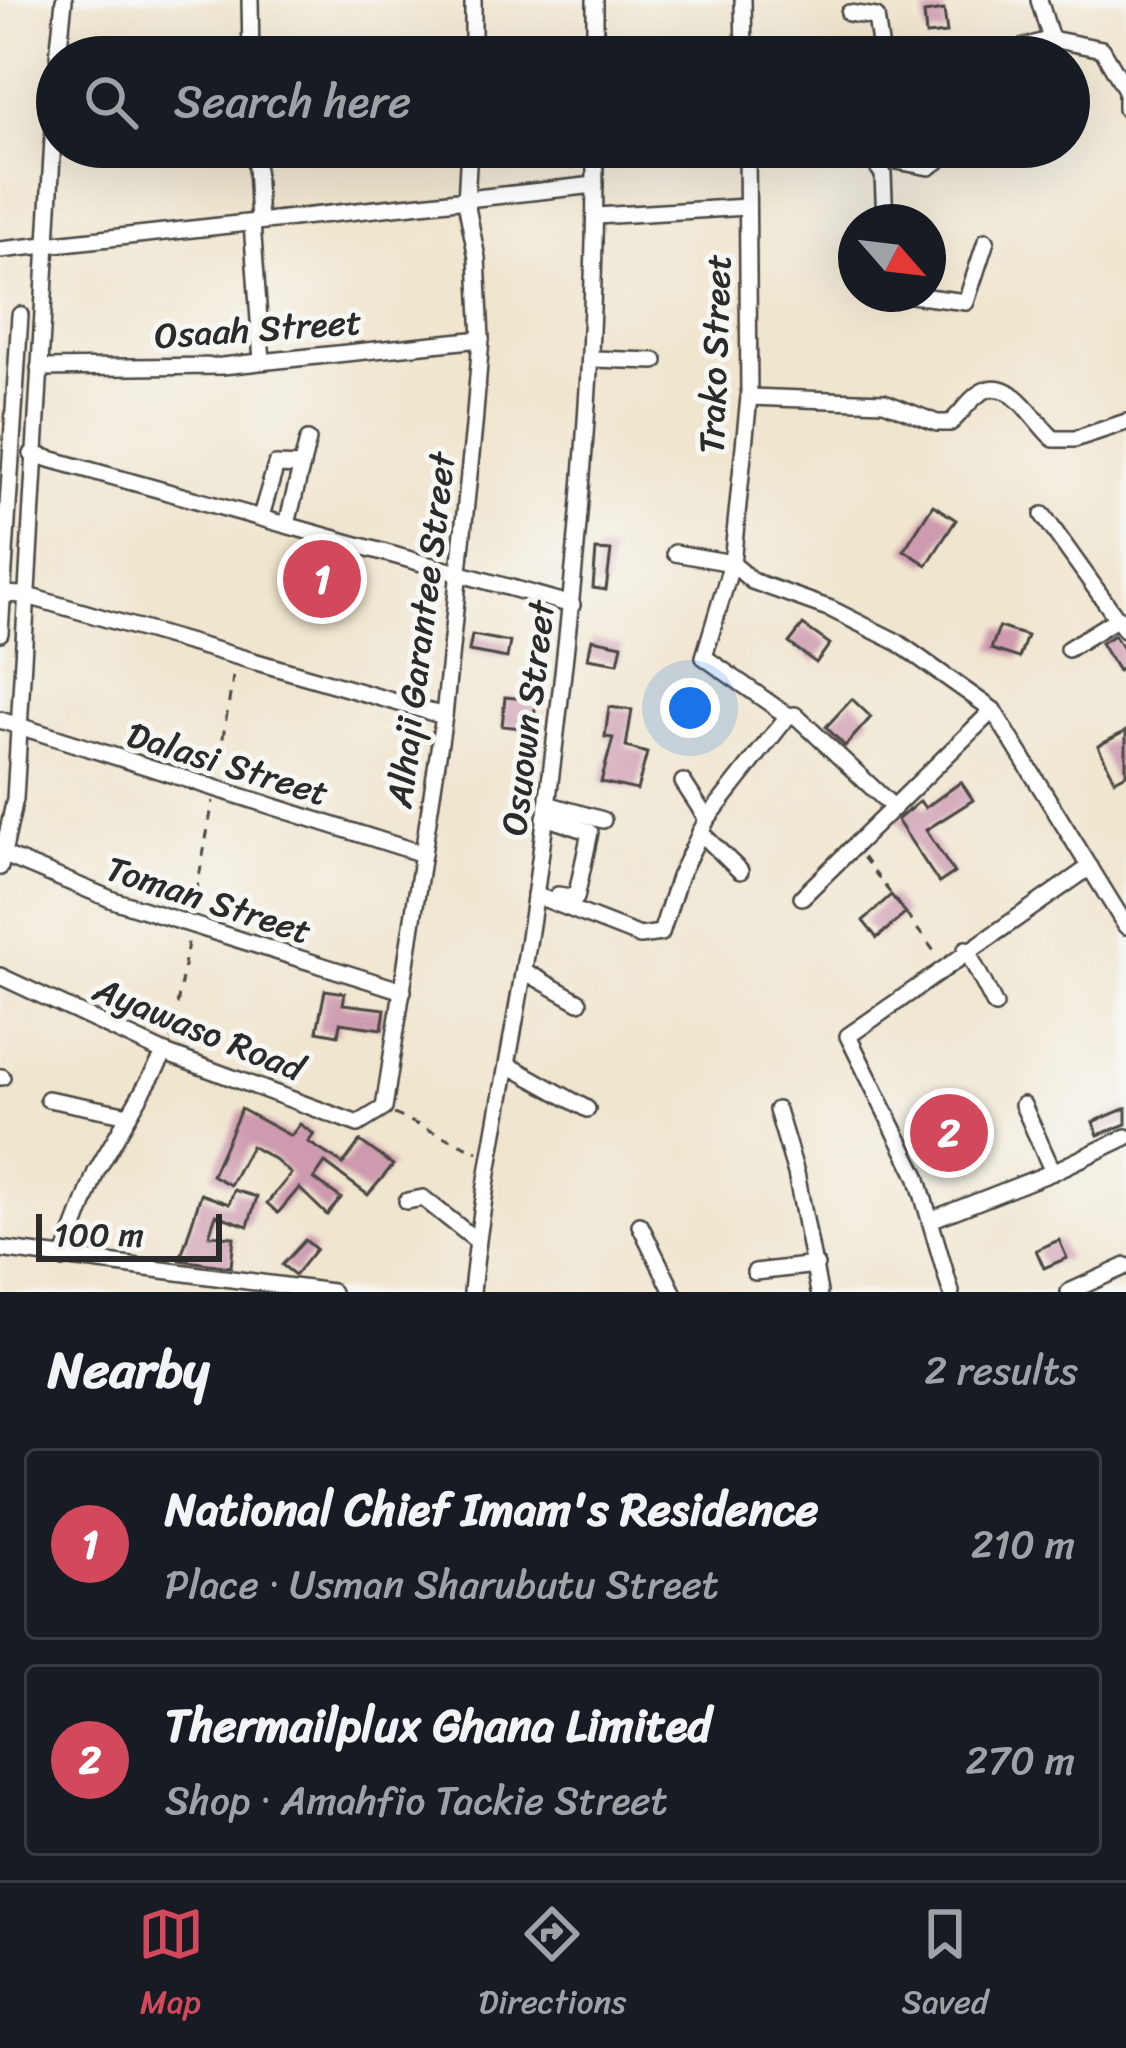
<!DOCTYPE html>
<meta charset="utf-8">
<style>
body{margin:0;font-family:Sriracha,sans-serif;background:#20242c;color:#f1f3f6}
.compass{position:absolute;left:838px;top:204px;width:108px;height:108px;border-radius:50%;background:#171b24;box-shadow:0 12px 48px #0002;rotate:118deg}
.scale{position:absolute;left:36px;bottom:30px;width:186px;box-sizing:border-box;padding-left:12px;border:6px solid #2b2b2b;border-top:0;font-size:33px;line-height:42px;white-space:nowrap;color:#2b2b2b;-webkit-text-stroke:9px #f6f6f2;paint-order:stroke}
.you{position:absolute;left:690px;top:708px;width:42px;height:42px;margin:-30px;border:9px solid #fff;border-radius:50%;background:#1a73e8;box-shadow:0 0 0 18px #1a73e833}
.badge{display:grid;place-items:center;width:78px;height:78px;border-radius:50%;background:#d1495b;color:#fff;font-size:39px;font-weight:700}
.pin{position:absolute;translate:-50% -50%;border:6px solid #fff;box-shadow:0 3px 12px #0006}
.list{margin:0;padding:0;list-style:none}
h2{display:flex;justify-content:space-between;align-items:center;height:156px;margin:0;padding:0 48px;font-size:51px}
h2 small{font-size:39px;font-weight:400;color:#9ea1a6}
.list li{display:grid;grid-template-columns:78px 1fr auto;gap:36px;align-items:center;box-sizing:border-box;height:192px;margin:0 24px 24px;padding:0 24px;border:3px solid #363941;border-radius:12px}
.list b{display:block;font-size:45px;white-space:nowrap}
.list p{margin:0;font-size:39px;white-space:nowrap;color:#9ea1a6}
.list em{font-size:39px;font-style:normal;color:#9ea1a6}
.icon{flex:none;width:66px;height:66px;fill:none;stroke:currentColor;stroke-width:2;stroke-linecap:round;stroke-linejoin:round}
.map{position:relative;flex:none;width:1126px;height:1292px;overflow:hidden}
.search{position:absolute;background:#171b24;box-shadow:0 12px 48px #0002;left:36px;right:36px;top:36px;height:132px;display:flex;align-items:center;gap:30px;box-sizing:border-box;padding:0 42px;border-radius:66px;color:#9ea1a6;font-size:45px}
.sheet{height:588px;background:#171b24}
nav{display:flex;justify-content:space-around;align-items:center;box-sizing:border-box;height:168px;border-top:3px solid #363941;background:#171b24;font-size:33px;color:#9ea1a6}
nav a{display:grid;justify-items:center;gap:6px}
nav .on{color:#d1495b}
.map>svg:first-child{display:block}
.building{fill:#cd9aaf}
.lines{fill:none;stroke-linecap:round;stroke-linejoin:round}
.minor-casing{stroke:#494743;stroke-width:20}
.path{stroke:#494743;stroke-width:3;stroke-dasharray:9 9;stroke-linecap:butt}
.minor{stroke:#fff;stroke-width:15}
.labels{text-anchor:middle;stroke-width:10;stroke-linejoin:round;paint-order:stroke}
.street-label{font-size:36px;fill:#2b2b2b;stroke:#f6f6f2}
</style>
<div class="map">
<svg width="1126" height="1292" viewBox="0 0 1126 1292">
<rect width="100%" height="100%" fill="#f6f6f2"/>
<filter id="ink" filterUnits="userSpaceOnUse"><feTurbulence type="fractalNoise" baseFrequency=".00833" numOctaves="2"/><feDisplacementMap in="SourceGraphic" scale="24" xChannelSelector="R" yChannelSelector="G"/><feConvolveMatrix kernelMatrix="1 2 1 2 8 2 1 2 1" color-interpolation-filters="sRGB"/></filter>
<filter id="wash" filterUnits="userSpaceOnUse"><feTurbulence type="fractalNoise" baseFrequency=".004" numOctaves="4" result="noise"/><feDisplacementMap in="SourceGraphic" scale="48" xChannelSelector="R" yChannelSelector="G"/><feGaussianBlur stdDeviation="2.7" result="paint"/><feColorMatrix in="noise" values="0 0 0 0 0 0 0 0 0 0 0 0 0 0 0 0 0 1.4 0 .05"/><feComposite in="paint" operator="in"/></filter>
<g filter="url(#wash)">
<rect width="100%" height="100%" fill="#f0e5ce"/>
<g id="blocks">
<!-- building -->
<g class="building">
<path d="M944,10L947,33L926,35L924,13Z"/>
<path d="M933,505L956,520L927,565L904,550Z"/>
<path d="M323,550L335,554L328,573L350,581L341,608L307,597Z"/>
<path d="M596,550L611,551L606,590L593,588Z"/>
<path d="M803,625L830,644L816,663L789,643Z"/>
<path d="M999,627L1027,636L1019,658L991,649Z"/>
<path d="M472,635L510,642L507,658L469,651Z"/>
<path d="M1114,635L1126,654V665L1118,671L1101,643Z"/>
<path d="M592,639L622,645L618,663L588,658Z"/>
<path d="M505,697L536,700L533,729L502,726Z"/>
<path d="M852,699L871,717L845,746L826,727Z"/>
<path d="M609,707L632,710L626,747L647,753L637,790L601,782L613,738L605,737Z"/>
<path d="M1126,731V774L1115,780L1098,746Z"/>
<path d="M961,782L973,800L926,830L954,873L939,883L897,820L920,801L925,808Z"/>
<path d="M891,895L906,913L877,938L863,921Z"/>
<path d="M325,990L345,993L343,1004L385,1009L382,1029L340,1023L338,1035L317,1031Z"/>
<path d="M1126,1108V1124L1098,1135L1093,1122Z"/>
<path d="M241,1109L291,1136L300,1124L314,1134L308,1142L343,1164L360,1141L393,1165L368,1195L325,1163L314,1179L341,1198L327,1215L299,1188L278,1213L267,1203L291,1174L274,1159L251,1146L230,1185L212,1175Z"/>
<path d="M962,1118L968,1129L936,1148L930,1136Z"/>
<path d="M234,1190L257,1197L248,1226L216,1215L209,1235L234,1237L231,1267L180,1260L201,1194L229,1204Z"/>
<path d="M305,1240L316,1249L295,1275L282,1265Z"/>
<path d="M1059,1240L1067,1258L1044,1268L1036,1250Z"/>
</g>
</g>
</g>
<g filter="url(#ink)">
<use href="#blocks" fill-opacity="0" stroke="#494743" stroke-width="3"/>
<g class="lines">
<defs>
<g id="minor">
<path d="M250,0L251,57"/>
<path d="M473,0V57"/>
<path d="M595,0V57"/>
<path d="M743,0L744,57"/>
<path d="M1039,0L1051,39"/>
<path d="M849,13L876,17L882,57"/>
<path d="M58,57L64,0"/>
<path d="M991,57L1051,39L1102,49L1126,90V109"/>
<path d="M255,147L259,222"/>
<path d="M747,147L749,397L732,563L704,657L788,716"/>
<path d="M863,147L883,174L885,222"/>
<path d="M875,157L929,167L949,153"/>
<path d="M596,216L747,207"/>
<path d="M252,223L262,361"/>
<path d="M0,250L595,185"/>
<path d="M903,294L966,302L986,241"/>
<path d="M594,359L655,361"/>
<path d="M39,368L222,366L481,339"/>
<path d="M749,397L884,402L937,423H950C961,414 973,394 986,390C1014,379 1036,425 1054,439H1075L1126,422"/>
<path d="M32,454L572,605"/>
<path d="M1043,515L1126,631"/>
<path d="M261,516L276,465L302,466"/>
<path d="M287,524L308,440"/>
<path d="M675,553L732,563"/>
<path d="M732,563L752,581L831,609L897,642L993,710L1126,926"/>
<path d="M0,594L24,595L444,716"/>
<path d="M0,633L20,315"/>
<path d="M1068,649L1118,618"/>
<path d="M0,720L423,854"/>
<path d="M683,782L707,819"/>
<path d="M547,804L603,820"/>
<path d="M545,817L590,832L576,898L558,895"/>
<path d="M700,832L740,871"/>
<path d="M0,853L113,900L403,991"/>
<path d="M0,867L15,799L57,69"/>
<path d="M535,895L640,936L661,933L679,877L707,819L788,716L795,715L894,808"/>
<path d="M802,897L993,710"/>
<path d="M966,949L995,1005"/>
<path d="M524,971L579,1002"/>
<path d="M0,976L165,1053L358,1124L384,1108L444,716L474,426L481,339L477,258L466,202L469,147"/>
<path d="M508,1065L587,1109"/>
<path d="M0,1077H2"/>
<path d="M48,1099L129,1115"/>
<path d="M1023,1105L1053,1172"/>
<path d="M777,1110L796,1173L819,1292"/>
<path d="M407,1201L423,1198L477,1241"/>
<path d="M933,1219L1053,1172L1126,1137"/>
<path d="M640,1225L673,1292"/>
<path d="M0,1249L332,1292"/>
<path d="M63,1259L96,1172L165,1053"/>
<path d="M755,1272L816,1265"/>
<path d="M472,1292C485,1160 517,1029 535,897C569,646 596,401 595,147"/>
<path d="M951,1292L917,1176L848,1036L1090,867"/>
<path d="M1069,1292L1126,1266"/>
</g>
</defs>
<!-- minor casing -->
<use href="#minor" class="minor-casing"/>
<!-- path -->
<g class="path">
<path d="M217,774L234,671"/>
<path d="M863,857L937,955"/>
<path d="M193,910L213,801"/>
<path d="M171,1040L189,937"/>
<path d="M394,1114L478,1152"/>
</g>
<!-- minor -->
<use href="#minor" class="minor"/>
</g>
</g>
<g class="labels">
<!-- street labels -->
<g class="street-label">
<text transform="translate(258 328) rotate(-4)" y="13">Osaah Street</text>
<text transform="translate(714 354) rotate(-88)" y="13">Trako Street</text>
<text transform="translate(420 630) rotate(-83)" y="13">Alhaji Garantee Street</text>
<text transform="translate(527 718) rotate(-83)" y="13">Osuown Street</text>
<text transform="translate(228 763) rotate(17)" y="13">Dalasi Street</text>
<text transform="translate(209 899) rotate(18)" y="13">Toman Street</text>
<text transform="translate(199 1028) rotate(22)" y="13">Ayawaso Road</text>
</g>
</g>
</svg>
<svg class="compass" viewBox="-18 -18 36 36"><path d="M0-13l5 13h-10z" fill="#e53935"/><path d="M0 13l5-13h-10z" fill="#9ea1a6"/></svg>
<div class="scale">100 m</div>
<div class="you"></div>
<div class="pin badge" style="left:322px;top:579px">1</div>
<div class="pin badge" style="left:949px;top:1133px">2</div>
<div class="search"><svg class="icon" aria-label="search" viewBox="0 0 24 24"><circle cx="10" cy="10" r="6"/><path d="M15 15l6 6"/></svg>Search here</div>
</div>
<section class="sheet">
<h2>Nearby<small>2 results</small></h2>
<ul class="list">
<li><span class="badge">1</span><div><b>National Chief Imam's Residence</b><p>Place · Usman Sharubutu Street</p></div><em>210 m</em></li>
<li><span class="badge">2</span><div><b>Thermailplux Ghana Limited</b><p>Shop · Amahfio Tackie Street</p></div><em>270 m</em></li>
</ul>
</section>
<nav>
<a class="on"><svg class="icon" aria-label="map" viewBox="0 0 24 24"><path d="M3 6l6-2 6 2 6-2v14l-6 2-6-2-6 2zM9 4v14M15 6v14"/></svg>Map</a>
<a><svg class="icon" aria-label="directions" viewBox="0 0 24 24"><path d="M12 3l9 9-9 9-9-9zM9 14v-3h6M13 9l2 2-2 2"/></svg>Directions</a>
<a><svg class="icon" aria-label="saved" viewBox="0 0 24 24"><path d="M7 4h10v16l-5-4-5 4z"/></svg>Saved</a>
</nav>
